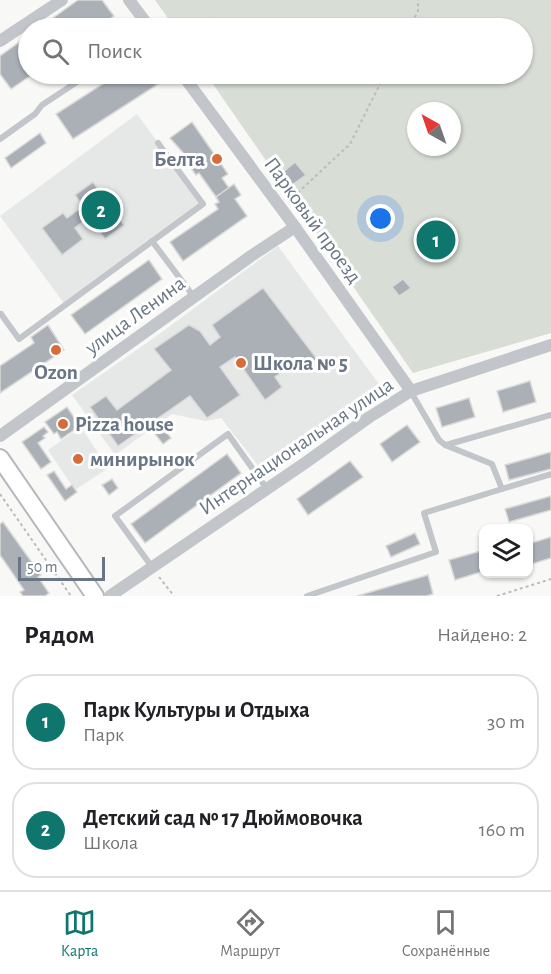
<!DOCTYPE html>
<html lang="ru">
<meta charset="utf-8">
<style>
body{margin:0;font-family:"Alegreya Sans",sans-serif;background:#f6f6f6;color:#202124}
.controls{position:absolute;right:18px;bottom:18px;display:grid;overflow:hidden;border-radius:12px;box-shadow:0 2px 4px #0004}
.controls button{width:54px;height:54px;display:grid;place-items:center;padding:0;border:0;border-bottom:2px solid #e0e0e0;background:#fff;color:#202124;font:30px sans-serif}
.compass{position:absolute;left:407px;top:102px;width:54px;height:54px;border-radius:50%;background:#fff;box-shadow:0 2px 4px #0004;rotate:320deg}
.scale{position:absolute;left:18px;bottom:15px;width:87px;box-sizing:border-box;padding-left:6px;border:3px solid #6a7685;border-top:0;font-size:16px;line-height:21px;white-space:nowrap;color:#6a7685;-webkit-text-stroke:4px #fff;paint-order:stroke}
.you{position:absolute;left:381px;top:219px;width:21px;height:21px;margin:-15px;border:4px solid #fff;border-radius:50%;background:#1a73e8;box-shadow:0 0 0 9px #1a73e833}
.badge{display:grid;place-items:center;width:39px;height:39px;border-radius:50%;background:#0f766e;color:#fff;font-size:20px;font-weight:700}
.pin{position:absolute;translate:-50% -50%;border:3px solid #fff;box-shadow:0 2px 6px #0006}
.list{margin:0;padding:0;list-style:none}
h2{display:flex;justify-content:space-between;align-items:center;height:78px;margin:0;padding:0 24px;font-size:26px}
h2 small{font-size:20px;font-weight:400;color:#757577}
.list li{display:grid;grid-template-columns:39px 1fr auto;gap:18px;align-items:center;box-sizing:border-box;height:96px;margin:0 12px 12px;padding:0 12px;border:2px solid #e0e0e0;border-radius:24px}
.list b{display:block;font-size:22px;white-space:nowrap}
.list p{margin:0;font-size:20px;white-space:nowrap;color:#757577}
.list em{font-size:20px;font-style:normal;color:#757577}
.icon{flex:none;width:33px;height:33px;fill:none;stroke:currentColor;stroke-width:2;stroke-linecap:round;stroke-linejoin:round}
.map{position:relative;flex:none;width:551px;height:596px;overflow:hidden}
.search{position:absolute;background:#fff;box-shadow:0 2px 4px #0004;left:18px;right:18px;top:18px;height:66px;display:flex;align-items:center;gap:15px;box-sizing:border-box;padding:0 21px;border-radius:33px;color:#757577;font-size:22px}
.sheet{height:294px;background:#fff}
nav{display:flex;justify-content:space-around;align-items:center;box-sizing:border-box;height:84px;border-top:2px solid #e0e0e0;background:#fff;font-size:16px;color:#757577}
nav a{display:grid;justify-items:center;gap:3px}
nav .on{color:#0f766e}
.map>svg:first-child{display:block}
.built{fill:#e6e7e7}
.park{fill:#d8ddd6;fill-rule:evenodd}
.building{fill:#aab0b6;stroke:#dadad8;stroke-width:1.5}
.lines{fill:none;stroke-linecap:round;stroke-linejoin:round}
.secondary-casing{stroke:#b5b9be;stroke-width:20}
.path{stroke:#babcbf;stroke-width:2;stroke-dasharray:3 3;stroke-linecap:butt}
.lane{stroke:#c2c5c9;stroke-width:6}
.street{stroke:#c2c5c9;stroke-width:12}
.secondary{stroke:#fff;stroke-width:16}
.poi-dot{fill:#d66c39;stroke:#fff;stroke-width:2}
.labels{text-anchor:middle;stroke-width:6;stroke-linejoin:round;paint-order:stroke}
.poi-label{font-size:21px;font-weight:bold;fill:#6a7685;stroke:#fff;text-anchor:start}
.street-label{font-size:21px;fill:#6a7685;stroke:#fff}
</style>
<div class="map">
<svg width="551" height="596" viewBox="0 0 551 596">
<rect width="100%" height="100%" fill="#f8f8f6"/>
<!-- built -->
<g class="built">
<path d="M137,114L203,204L66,306L0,216Z"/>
<path d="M278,246L384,391L264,473L221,418L205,421L172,414L115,455L72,395L158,335Z"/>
<path d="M81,427L108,468L75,490L48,450Z"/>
</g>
<!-- park -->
<path class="park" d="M155,0H551V333L413,373L206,74H522V28H175ZM416,111H452V147H416Z"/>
<!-- building -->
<g class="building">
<path d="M78,0H102L114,16L96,28H39Z"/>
<path d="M215,17L223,28H198Z"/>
<path d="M28,36V74H33L11,89L0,74V56Z"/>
<path d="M118,74H158L163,81L73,139L56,114Z"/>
<path d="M192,122L228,174L222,178L229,188L216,197L199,173L196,175L182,156L185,155L170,138Z"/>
<path d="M40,133L46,143L11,168L5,158Z"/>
<path d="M295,162L306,175L292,185L282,173Z"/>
<path d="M93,182L124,225L105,239L89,217L75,228L83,239L62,255L42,228L63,213L67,218L83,206L75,195Z"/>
<path d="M234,184L241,195L235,199L247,216L183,261L170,242L218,209L215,204L219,202L216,197Z"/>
<path d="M149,260L162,279L85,334L71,315Z"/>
<path d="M403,279L411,288L399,296L392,287Z"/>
<path d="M263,288L317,359L300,372L294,363L275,377L282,387L265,400L235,357L220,367L240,395L207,418L190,396L118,446L90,407L106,396L117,410L171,370L154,349L189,325L200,331L210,345L220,337L212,325Z"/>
<path d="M48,325L64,350L0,393V366L34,343L31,337Z"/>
<path d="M530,381L536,402L503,412L497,391Z"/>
<path d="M469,398L475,417L442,427L436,408Z"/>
<path d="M67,407L80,426L61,439L57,432L54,434L45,422Z"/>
<path d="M407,425L420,442L392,462L380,444Z"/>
<path d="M44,427L48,432L43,436L45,438L38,443L51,462L41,469L22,442Z"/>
<path d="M163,428L171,438L163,444L155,434Z"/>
<path d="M551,452V469L509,480L505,465Z"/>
<path d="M227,454L241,473L145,543L131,524Z"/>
<path d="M350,461L363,477L308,515L297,499Z"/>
<path d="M54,471L66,489L72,485L77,492L65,501L47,475Z"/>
<path d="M112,479L118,488L109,495L102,485Z"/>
<path d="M551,496V510L509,522L505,509Z"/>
<path d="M3,522L41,575L38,577L49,593L45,596H23L20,592L24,590L0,555V524Z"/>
<path d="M415,533L420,544L391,557L386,546Z"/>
<path d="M551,537V558L532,564L528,544Z"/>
<path d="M484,550V571L455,580L449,560Z"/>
<path d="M428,575L433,594L426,596H357Z"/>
</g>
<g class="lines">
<defs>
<path id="secondary" d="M0,458L95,596"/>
</defs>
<!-- secondary casing -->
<use href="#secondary" class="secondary-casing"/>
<!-- path -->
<g class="path">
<path d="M409,28L418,11V0"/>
<path d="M289,201L350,144L385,74"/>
<path d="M0,494L71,596"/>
<path d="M159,577L174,596"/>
<path d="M497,596L551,579"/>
</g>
<!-- lane -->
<g class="lane">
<path d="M0,139L35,114L42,105L89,74"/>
<path d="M152,241L194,297"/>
<path d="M1,314L19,339L203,204L158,143"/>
<path d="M446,445L551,415"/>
<path d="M502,489L551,474"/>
<path d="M152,567L115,516L228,434L267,489"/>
<path d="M307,596L436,552L424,513L502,489L492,464L445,445L439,440L411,392"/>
</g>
<!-- street -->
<g class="street">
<path d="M129,0L150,28"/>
<path d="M0,41L62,0"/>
<path d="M182,74L295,227L411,391"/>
<path d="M0,436L251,256L295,227"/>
<path d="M110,596L305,463L368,418L411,391L551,345"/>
</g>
<!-- secondary -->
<use href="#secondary" class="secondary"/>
</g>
<!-- markers -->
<g class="poi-dot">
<circle cx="217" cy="159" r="6"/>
<circle cx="56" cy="350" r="6"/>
<circle cx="241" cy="363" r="6"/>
<circle cx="63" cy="424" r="6"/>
<circle cx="78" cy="459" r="6"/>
</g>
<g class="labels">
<!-- poi labels -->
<g class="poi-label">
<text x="205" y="166" text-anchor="end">Белта</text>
<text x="253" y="370">Школа № 5</text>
<text x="56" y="379" text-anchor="middle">Ozon</text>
<text x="75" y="431">Pizza house</text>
<text x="90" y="466">минирынок</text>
</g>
<!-- street labels -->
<g class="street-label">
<text transform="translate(313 220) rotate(54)" y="7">Парковый проезд</text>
<text transform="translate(135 315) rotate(-36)" y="7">улица Ленина</text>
<text transform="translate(296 446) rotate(-34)" y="7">Интернациональная улица</text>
</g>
</g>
</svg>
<div class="controls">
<button><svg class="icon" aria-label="layers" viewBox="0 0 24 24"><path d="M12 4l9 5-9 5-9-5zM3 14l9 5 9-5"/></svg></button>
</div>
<svg class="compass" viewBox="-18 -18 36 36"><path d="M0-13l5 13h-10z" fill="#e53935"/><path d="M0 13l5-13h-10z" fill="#757577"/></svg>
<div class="scale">50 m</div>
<div class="you"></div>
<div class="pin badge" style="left:436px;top:240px">1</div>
<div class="pin badge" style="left:101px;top:210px">2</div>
<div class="search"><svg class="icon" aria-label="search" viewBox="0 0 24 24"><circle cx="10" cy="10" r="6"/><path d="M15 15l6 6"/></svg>Поиск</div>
</div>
<section class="sheet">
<h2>Рядом<small>Найдено: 2</small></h2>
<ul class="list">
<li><span class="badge">1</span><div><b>Парк Культуры и Отдыха</b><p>Парк</p></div><em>30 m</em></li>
<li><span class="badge">2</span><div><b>Детский сад № 17 Дюймовочка</b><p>Школа</p></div><em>160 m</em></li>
</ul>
</section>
<nav>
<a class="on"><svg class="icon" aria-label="map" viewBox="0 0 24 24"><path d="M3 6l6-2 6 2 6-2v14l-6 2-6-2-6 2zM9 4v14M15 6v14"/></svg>Карта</a>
<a><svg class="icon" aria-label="directions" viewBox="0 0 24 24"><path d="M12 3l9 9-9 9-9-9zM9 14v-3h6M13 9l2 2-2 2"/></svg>Маршрут</a>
<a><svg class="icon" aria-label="saved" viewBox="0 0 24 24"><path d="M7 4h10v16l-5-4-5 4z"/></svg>Сохранённые</a>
</nav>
